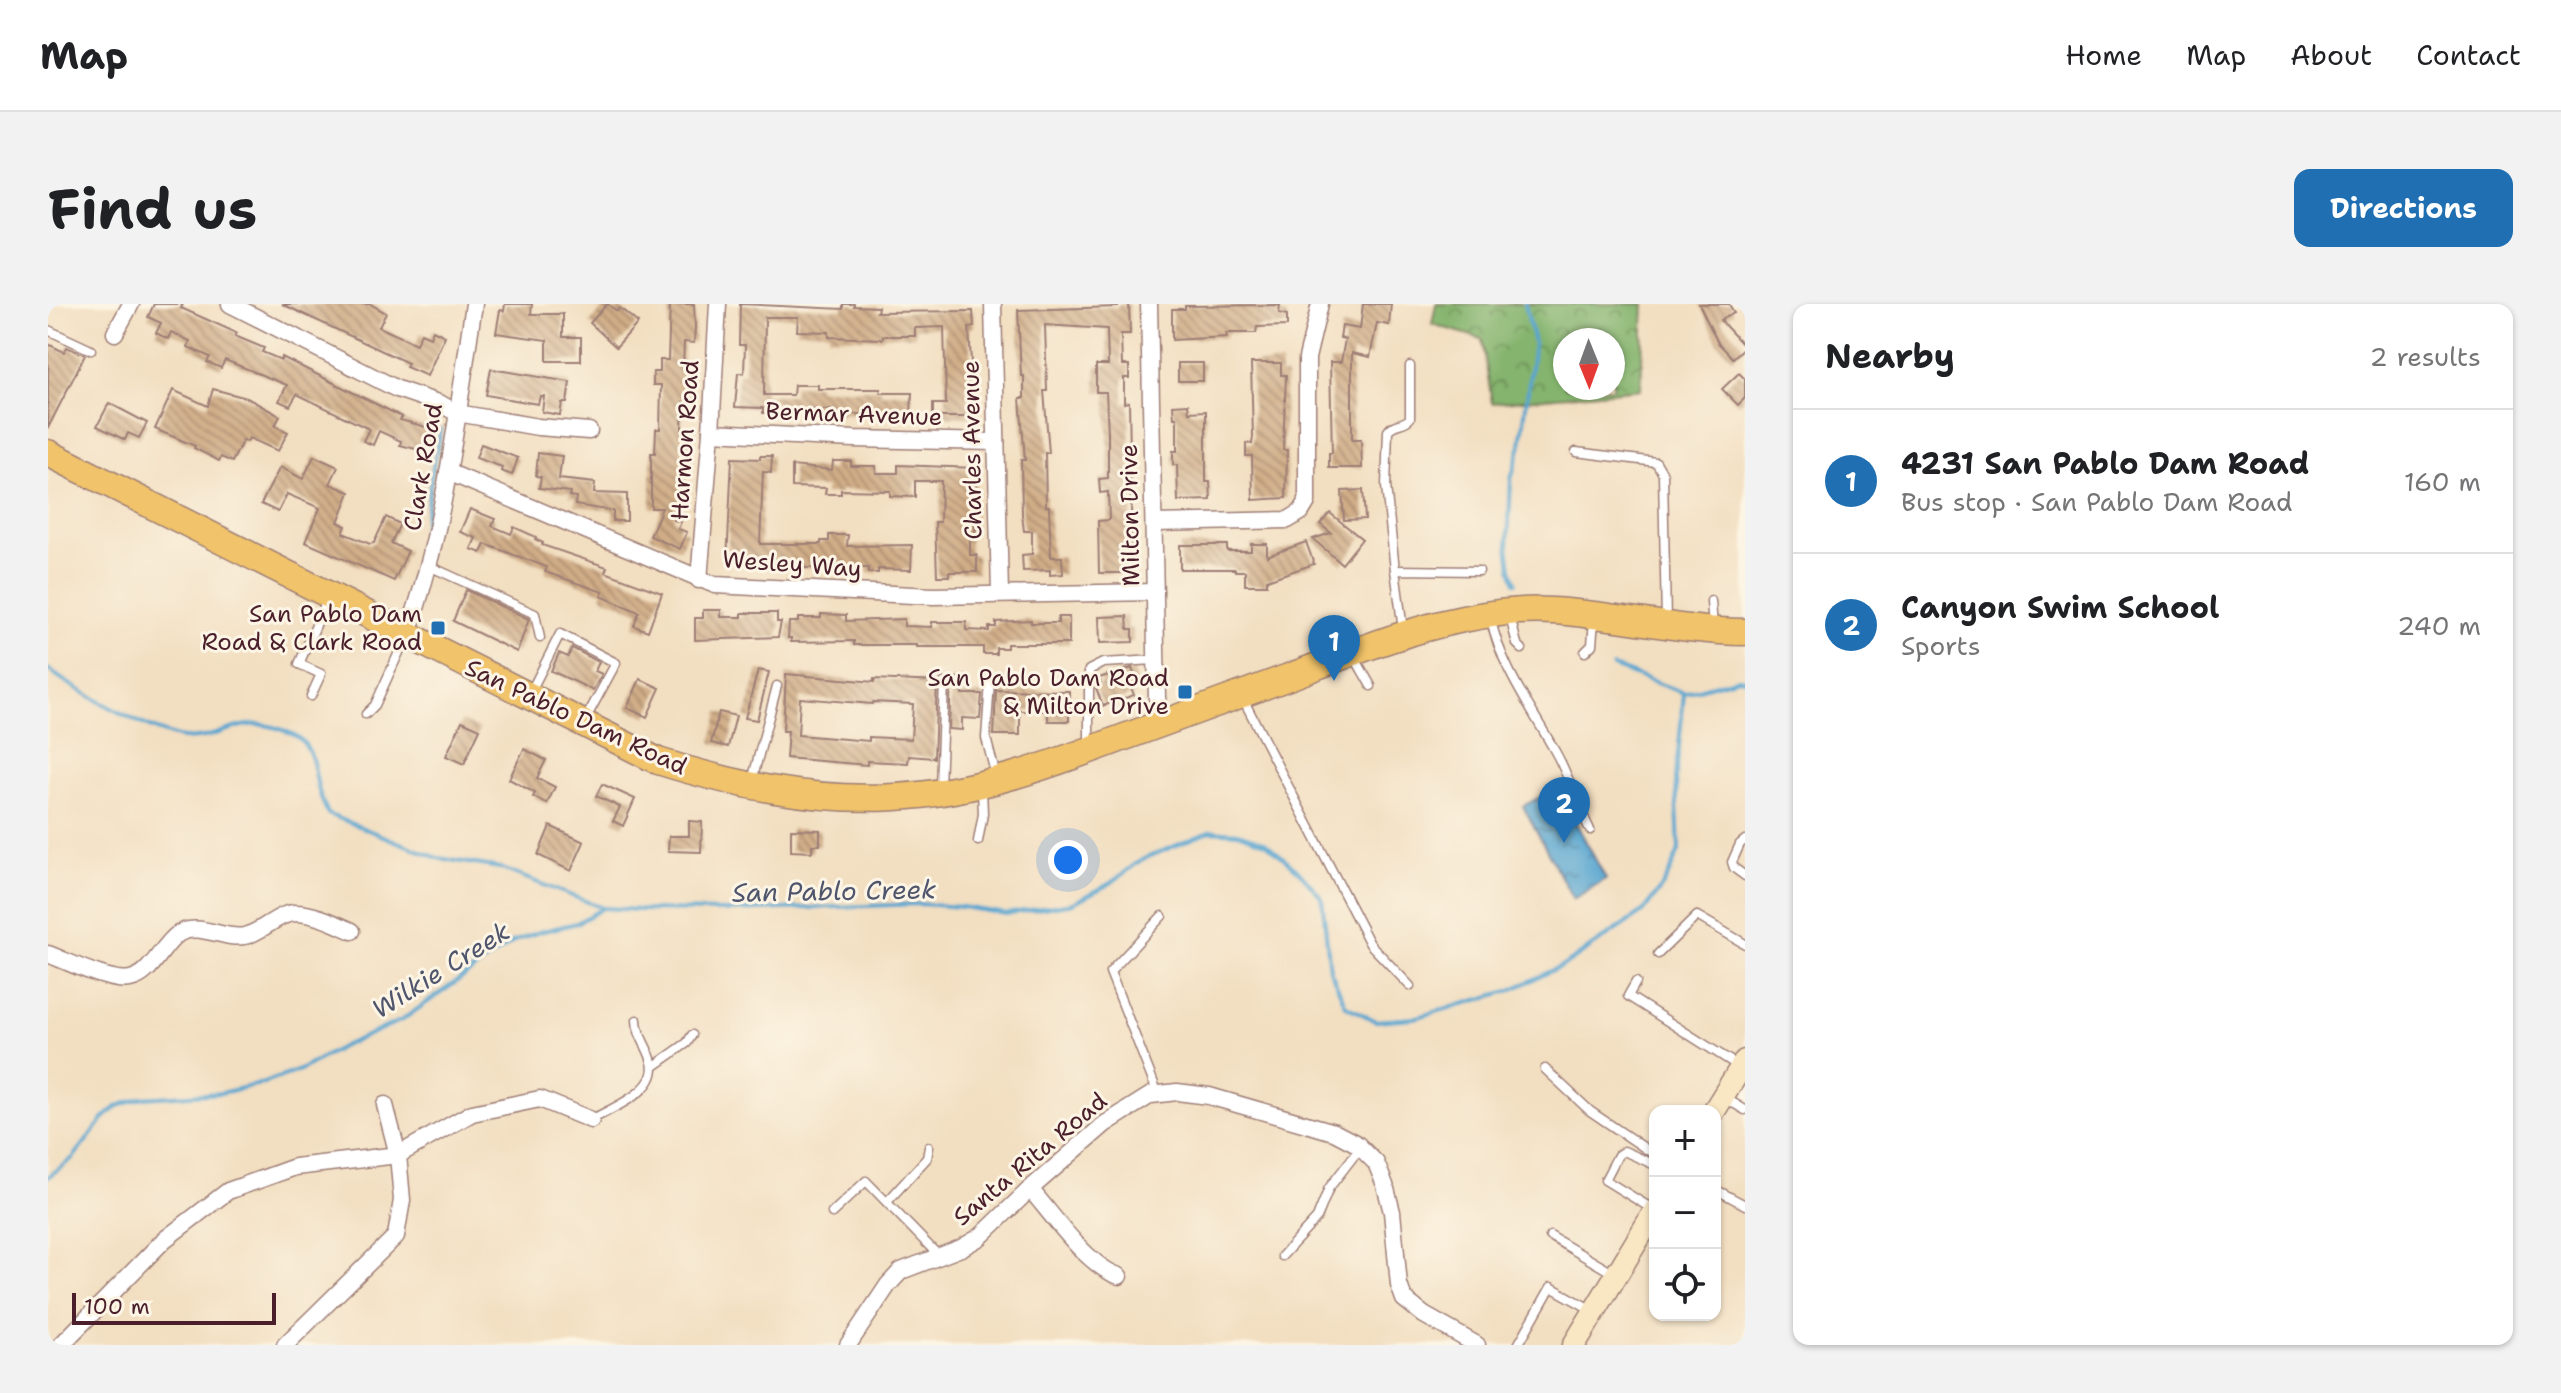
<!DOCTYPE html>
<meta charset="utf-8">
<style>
body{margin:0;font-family:"Shantell Sans",sans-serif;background:#f2f2f2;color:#202124}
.controls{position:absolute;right:24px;bottom:24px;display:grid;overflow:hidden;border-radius:16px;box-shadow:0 2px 6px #0004}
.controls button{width:72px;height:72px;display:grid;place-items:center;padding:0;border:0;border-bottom:2px solid #e0e0e0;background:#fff;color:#202124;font:40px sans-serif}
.compass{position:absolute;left:1505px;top:24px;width:72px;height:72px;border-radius:50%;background:#fff;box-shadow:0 2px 6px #0004;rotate:179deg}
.scale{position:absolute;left:24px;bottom:20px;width:204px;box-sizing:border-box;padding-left:8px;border:4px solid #4a1f2b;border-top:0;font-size:22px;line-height:28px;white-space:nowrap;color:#4a1f2b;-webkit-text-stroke:6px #fcf5e5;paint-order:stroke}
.you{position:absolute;left:1020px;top:556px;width:28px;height:28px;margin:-20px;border:6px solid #fff;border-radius:50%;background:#1a73e8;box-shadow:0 0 0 12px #1a73e833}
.badge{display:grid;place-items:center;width:52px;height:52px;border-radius:50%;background:#1f6fb2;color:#fff;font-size:26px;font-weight:700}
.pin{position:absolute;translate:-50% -66px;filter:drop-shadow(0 2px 4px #0008)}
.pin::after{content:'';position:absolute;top:42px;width:28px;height:24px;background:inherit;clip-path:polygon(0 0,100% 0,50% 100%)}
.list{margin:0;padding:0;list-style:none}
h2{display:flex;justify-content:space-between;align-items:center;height:104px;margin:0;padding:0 32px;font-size:34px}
h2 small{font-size:26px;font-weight:400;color:#757577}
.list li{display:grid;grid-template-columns:52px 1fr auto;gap:24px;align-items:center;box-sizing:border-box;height:144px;padding:0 32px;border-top:2px solid #e0e0e0}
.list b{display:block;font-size:30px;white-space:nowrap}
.list p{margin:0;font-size:26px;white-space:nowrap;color:#757577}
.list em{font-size:26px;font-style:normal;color:#757577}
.icon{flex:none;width:44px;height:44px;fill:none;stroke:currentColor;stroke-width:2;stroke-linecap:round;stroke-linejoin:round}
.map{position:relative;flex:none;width:1697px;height:1041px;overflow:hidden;border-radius:16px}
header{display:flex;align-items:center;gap:48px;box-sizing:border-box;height:112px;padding:0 40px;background:#fff;border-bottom:2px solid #e0e0e0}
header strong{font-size:38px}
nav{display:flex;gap:44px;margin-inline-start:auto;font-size:28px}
.intro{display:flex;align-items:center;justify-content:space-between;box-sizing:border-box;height:192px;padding:0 48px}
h1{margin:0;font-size:56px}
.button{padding:20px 36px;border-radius:16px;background:#1f6fb2;color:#fff;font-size:28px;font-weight:700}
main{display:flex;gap:48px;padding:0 48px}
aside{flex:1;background:#fff;border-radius:16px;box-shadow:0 2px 6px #0004}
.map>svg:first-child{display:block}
.forest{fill:url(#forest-crowns);stroke:#676a4c;stroke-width:2;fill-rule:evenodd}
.water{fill:url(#water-ripples);stroke:#50627e;stroke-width:2}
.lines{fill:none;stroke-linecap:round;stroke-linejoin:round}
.stream{stroke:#57a5d0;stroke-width:4}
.building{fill:url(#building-back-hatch);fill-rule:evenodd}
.lane-casing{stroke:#9e7e76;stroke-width:11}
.street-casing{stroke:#9e7e76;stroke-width:19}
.secondary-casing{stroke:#9e7e76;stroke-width:25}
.primary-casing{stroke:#9e7e76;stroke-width:29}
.lane{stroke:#fff;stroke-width:8}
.street{stroke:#fff;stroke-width:16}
.secondary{stroke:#f9e7c3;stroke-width:22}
.primary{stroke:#f1c36a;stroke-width:26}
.poi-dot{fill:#1f6fb2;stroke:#fcf5e5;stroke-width:3}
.labels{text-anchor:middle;stroke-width:6;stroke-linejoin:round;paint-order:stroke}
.street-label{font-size:24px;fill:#4a1f2b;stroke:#fcf5e5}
.poi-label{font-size:24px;fill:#4a1f2b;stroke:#fcf5e5;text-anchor:end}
.water-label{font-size:26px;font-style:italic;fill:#4f556d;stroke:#fcf5e5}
</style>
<header>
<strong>Map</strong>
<nav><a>Home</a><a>Map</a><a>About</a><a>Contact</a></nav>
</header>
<div class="intro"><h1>Find us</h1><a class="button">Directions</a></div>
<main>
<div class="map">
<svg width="1697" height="1041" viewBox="0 0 1697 1041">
<defs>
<pattern id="forest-crowns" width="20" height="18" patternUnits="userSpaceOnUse" patternTransform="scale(2)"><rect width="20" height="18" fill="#84b46d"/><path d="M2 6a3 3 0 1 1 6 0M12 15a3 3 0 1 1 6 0" fill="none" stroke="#6e925a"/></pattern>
<pattern id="water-ripples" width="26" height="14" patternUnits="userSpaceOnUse" patternTransform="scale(2)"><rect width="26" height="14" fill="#57a5d0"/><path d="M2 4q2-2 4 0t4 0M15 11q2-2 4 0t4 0" fill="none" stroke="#4a86a9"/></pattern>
<pattern id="building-back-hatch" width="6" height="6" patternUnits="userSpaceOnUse" patternTransform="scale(2)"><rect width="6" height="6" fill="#d0ad87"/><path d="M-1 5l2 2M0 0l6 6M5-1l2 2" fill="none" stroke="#ab8c6f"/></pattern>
</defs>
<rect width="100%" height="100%" fill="#fcf5e5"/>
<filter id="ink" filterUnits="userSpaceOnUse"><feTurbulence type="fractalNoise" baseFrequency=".0125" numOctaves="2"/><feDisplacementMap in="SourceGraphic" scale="16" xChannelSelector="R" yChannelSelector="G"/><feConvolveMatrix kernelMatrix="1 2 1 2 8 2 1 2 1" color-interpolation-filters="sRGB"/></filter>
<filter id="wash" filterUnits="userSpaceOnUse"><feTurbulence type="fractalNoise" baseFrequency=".006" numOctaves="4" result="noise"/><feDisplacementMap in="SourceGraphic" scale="32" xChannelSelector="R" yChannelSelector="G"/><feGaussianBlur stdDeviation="1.8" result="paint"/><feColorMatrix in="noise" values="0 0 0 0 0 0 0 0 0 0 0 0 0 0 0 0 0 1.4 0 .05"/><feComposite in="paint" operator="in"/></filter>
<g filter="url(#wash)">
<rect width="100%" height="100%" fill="#f2dec0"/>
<!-- forest -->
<path class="forest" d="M1388,0H1596L1593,85L1444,99L1434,35L1384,20ZM1517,36H1565V84H1517Z"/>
<!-- water -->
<path class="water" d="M1509,484L1558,575L1525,595L1475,502Z"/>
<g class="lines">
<!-- stream -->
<g class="stream">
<path d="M375,228L384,168L393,125"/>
<path d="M1468,279L1463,264L1460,242L1463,175L1473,141L1486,39L1477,0"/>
<path d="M362,280L372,248"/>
<path d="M1565,363L1636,389"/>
<path d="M0,365C24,384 107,431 136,434C171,438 190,410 232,425C239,428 248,430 253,436C267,450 266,469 271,487C273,495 277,503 280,510L390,554L452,564L555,604L593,606L681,607L872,600L914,603L958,610L1025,599L1063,579L1093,556L1163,527L1190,529L1218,539L1250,566L1274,594L1282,666L1298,702L1328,717L1366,714L1461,687L1520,659L1596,607L1616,580L1631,547L1628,474L1636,389L1690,374L1697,375"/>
<path d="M0,873L25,854L57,813L70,802L94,794L173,789L216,779L252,766L295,742L354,716L465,638L491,628L529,619L555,604"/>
</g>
</g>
<g id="blocks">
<!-- building -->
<g class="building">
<path d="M106,0H135L133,4L189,29L187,32L216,44L214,48L233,56L234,53L354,113L352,116L382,124L376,147L352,141L353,137L331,127L325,141L315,137L321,125L249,90L242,102L231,97L239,81L177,56L173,64L159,58L162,53L140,43L142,37L123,28L120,35L108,29L113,19L100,13Z"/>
<path d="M234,0H322L338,9L331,23L368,40L373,29L382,33L385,26L397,32L379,72L358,63L360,59Z"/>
<path d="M457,0H484L483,10H515V33H533V57H499V36L448,29L452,6L456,7Z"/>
<path d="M559,0L569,7L572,4L590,19L568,43L542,19Z"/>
<path d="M622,0H646L647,23L646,39L636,38L635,64H642V81L640,98H635L634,125H639V143H635L636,198H627L626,216L633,218L630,225L639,228L632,245L602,232L614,204H603V149H607L608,125H612L613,81H605V68H612V56H620Z"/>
<path d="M692,0L795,5V0H806V2L830,3L829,8L925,7L926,23L921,24L924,75H919L920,96H925V113H885V100H898L896,23L867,24V32H835V35L781,33V28L749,27L750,13H717L716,91H745L746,81H770V85H833L832,89H864L863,114H844V110H788V107L783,106L727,105V109H715V104L687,103L690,69H696L697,41H691Z"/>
<path d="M1070,0H1081L1082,30H1073L1074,61H1081V74H1076V99L1081,98L1084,254H1078L1079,269H1051L1050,217L1061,216L1060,188L1052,189L1051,175L1060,174V129L1058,88H1048V61H1060L1059,25L997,21L999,87H996L1001,149H997L998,202H1001L1003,253H1014L1015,270L1002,271V266L975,267L974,251L984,250V227H976L974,211L973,156H977L972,94H976V72H973L970,6L1070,3Z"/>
<path d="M1315,0H1343L1341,21L1329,19L1322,53L1304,49V136H1313L1314,164H1281V149H1284L1282,58H1293L1297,35L1292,34L1294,22L1312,25Z"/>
<path d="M1651,0H1681L1686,9L1672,16L1697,43L1685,54L1670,39Z"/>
<path d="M1232,1L1231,9L1239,11V22L1209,23L1208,29H1178L1179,33L1124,36V5H1137V2Z"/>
<path d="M0,40L16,48L19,43L37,51L0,124Z"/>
<rect x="1130" y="59" width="25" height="18"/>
<path d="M1203,59H1233V71H1238L1235,146H1239L1238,194L1205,196L1204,152H1198V139L1204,140L1205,133Z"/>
<path d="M443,65L522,78L519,99H514L512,111L494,108L496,92H492L490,100L438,91Z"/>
<path d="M1691,69L1697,75V94L1690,101L1674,85Z"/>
<path d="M165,85L199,94L232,112L227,122L240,128L230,147L201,134L199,138L195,136L184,158L173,153L171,157L146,144L147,142L107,125L125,86L160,102Z"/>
<path d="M61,99L99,119L91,134L80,129L77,136L49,122Z"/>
<path d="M1140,100L1141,108L1158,107V178H1162L1163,196L1130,197L1129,161H1125V147H1129V114H1126L1125,101Z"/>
<path d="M433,140L470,154L464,171L453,167L454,163L428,154Z"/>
<path d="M490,149L514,152L511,175L547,179L546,189L579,190V217H565V207L527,201L528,193L521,192L522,188L491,184L493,173L488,172Z"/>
<path d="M266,152L290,163L282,180L302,188L290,218L298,222L295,229L322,240L326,239L338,213L352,220L343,239L360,247L346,277L257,238L272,204L239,190L230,208L213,200L232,163L255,175Z"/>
<path d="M712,152H724L723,169L715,168L712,240H773V237H781V231H800L799,242L864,241L863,266L830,265V269H820V264H748V260L719,259V263H706V258H679L684,154L712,155Z"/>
<path d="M785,157H803V162H828V169H850V161L928,164L927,229H922V251H929V268H901V272H889L887,218H892L893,177H867V193L842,192V187L793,186V190H777L778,184L744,183V162L784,166Z"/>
<path d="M1315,186L1317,215L1296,216L1294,187Z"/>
<path d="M422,205L447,215L444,222L463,230L466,223L488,233L487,235L495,239L494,241L559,263L557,268L614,289L600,327L586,322L591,308L553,292L555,288L497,268L499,263L437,240L433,249L423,245L428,234L412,228Z"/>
<path d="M1282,209L1314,235L1294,260L1265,235L1283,229L1272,220Z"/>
<path d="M1258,238L1266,260L1219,276V281H1197V267H1187V265H1132V241H1179V247H1203V240H1219V252Z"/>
<path d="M418,286L481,315L469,348L405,317Z"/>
<path d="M655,306H673V313H694V309H729V318H733L730,333L647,336V314H655Z"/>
<path d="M773,310L798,311V317L856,315V322L884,323V318H918V326L941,327V323H948V318L983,316V319H1010V313H1021V340H959V344H948V350H935V343H869V341H806V337L743,338V334H740L741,318H750V314H773Z"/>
<path d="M1079,312L1080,325H1085V338L1052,339L1051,313Z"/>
<path d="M524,344L551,358L547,367L554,370L545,386L503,367L511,349L520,353Z"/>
<path d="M1084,364L1089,379L1082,381L1086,391L1055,402L1048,384L1053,379L1051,374Z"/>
<path d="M710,366L721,368L709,416L697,414Z"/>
<path d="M738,370L826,378V375L889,378L886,454L861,452L860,459L819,457V461L738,454L740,427H735ZM752,394L824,400L825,398L865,400L863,435L821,433V437L750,431Z"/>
<path d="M903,374H915L914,390H934L932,415L914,414V426L901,425Z"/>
<path d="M592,375L612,384L599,413L579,404Z"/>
<path d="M948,386L1021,387V417H1000V407H972V431H946Z"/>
<path d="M671,408L688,412L680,443L663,439Z"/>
<path d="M414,417L432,425L416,460L398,452Z"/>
<path d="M476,445L498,456L489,474L507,483L499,500L485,493L487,489L461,475Z"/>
<path d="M554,480L587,495L575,522L565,517L572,503L548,492Z"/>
<path d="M641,517L654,518L653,548L620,547L621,532H641Z"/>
<path d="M502,522L536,538L523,567L490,551Z"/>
<path d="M743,525L772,526V541H764V548L743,547Z"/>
</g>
</g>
</g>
<g filter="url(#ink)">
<use href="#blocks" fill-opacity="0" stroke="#9e7e76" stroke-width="2"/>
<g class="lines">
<defs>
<g id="lane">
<path d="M0,26L43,46"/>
<path d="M1528,148L1608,158L1615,170L1618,317"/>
<path d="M381,262L487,310L492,334"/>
<path d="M1347,266L1338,182L1340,127C1345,118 1356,122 1362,114V62"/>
<path d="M1663,297L1665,324"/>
<path d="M1462,313L1469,340L1474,345"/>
<path d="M1443,316C1454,366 1485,406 1509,451C1522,475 1530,502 1542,526"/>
<path d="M1355,326L1347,266L1431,267"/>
<path d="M1537,348L1544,341L1546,316"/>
<path d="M1307,354L1323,382"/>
<path d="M942,378L938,434L948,472"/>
<path d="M482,389L512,330L568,359L537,416"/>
<path d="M263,392L273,370L251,360L279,296"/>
<path d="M1195,395L1322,640L1362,682"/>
<path d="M318,410L327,401L358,333"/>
<path d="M1041,443V366L1055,359L1108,356"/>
<path d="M704,477L729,382"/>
<path d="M892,483L896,379"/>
<path d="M1697,536L1692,540L1684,558L1686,564L1697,572"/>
<path d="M930,537L935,510L934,485"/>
<path d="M1610,650L1649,612L1697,640"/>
<path d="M1588,678L1580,692L1692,763"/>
<path d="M605,763L639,739L644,731"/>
<path d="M1497,765L1542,807L1607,851"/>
<path d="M1110,790L1062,668L1114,612"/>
<path d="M1677,794L1697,806"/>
<path d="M543,816C563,804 612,787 604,758C600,742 589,732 589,716"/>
<path d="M1667,885L1697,901"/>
<path d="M839,898L879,854L881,843"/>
<path d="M1606,906L1557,876L1570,851L1576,847L1607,861"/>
<path d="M784,909L818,877L891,952"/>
<path d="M1502,932L1568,971"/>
<path d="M1234,952L1269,914L1281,884L1312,844"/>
<path d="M1470,1041L1503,983L1546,1007"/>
</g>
<g id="street">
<path d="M182,0L349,85L393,100L409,109L490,123L541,127"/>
<path d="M945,0L952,290"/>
<path d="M1101,0L1109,394L1114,420"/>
<path d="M67,29L83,0"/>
<path d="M663,128L806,135L948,138"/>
<path d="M400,168L667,281L885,292L1107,288"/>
<path d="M1106,219L1240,216L1253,208L1259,198V54L1272,0"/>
<path d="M651,276L663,128L670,0"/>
<path d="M359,331C397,225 409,111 426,0"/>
<path d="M0,650C19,657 62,679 82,675C104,671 113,642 130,630C149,617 176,636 196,632C214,629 228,610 246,609C267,609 286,619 304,627"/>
<path d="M982,885C1005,911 1039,962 1071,972"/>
<path d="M13,1041L116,936L180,887L247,863L350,851L424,809L492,795L543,816"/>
<path d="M237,1041L348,932L354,896L350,851L337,801"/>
<path d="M800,1041L840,981L853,967L913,944L932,933L982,885L1057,820L1103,791L1129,788L1161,792L1286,828L1309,840L1328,859L1337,881L1344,908L1351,981L1356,995L1376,1011L1429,1041"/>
</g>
<g id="secondary">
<path d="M1666,807L1697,757"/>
<path d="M1526,1041L1607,907"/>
</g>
<path id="primary" d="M0,149L610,457C687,481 766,498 847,493C926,489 1000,462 1074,434C1129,414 1183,394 1238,374C1296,352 1355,327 1415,315C1444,309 1476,305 1505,307C1570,311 1632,327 1697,328"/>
</defs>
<!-- lane casing -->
<use href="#lane" class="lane-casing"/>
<!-- street casing -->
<use href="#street" class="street-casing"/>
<!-- secondary casing -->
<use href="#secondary" class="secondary-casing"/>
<!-- primary casing -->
<use href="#primary" class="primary-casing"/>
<!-- lane -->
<use href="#lane" class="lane"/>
<!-- street -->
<use href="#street" class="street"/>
<!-- secondary -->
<use href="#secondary" class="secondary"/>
<!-- primary -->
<use href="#primary" class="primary"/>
</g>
</g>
<!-- markers -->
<g class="poi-dot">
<rect x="382" y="316" width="16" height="16" rx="4"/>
<rect x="1129" y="380" width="16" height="16" rx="4"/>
</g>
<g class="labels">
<!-- street labels -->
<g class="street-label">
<text transform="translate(806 110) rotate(2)" y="8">Bermar Avenue</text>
<text transform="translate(637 136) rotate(-86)" y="8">Harmon Road</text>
<text transform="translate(924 146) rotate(-91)" y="8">Charles Avenue</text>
<text transform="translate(375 163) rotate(-80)" y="8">Clark Road</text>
<text transform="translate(1082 211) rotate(-91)" y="8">Milton Drive</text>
<text transform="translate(744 260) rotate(4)" y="8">Wesley Way</text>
<text transform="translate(528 413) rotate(25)" y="8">San Pablo Dam Road</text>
<text transform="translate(982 855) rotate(-40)" y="8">Santa Rita Road</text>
</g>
<!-- poi labels -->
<g class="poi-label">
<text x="374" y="318">San Pablo Dam<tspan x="374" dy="28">Road &amp; Clark Road</tspan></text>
<text x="1121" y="382">San Pablo Dam Road<tspan x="1121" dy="28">&amp; Milton Drive</tspan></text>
</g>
<!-- water labels -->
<g class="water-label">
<text transform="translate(786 587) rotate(-1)" y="9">San Pablo Creek</text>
<text transform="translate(393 666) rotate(-32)" y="9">Wilkie Creek</text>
</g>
</g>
</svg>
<div class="controls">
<button>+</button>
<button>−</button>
<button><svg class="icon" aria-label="locate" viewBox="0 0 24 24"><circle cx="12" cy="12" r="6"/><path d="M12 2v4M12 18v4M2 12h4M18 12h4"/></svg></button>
</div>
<svg class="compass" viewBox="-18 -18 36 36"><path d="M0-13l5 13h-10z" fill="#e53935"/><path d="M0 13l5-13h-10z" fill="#757577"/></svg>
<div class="scale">100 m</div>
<div class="you"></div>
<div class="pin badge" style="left:1286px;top:377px">1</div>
<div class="pin badge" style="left:1516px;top:539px">2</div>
</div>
<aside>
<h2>Nearby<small>2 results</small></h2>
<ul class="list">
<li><span class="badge">1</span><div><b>4231 San Pablo Dam Road</b><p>Bus stop · San Pablo Dam Road</p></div><em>160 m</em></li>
<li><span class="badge">2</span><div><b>Canyon Swim School</b><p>Sports</p></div><em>240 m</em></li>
</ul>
</aside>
</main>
